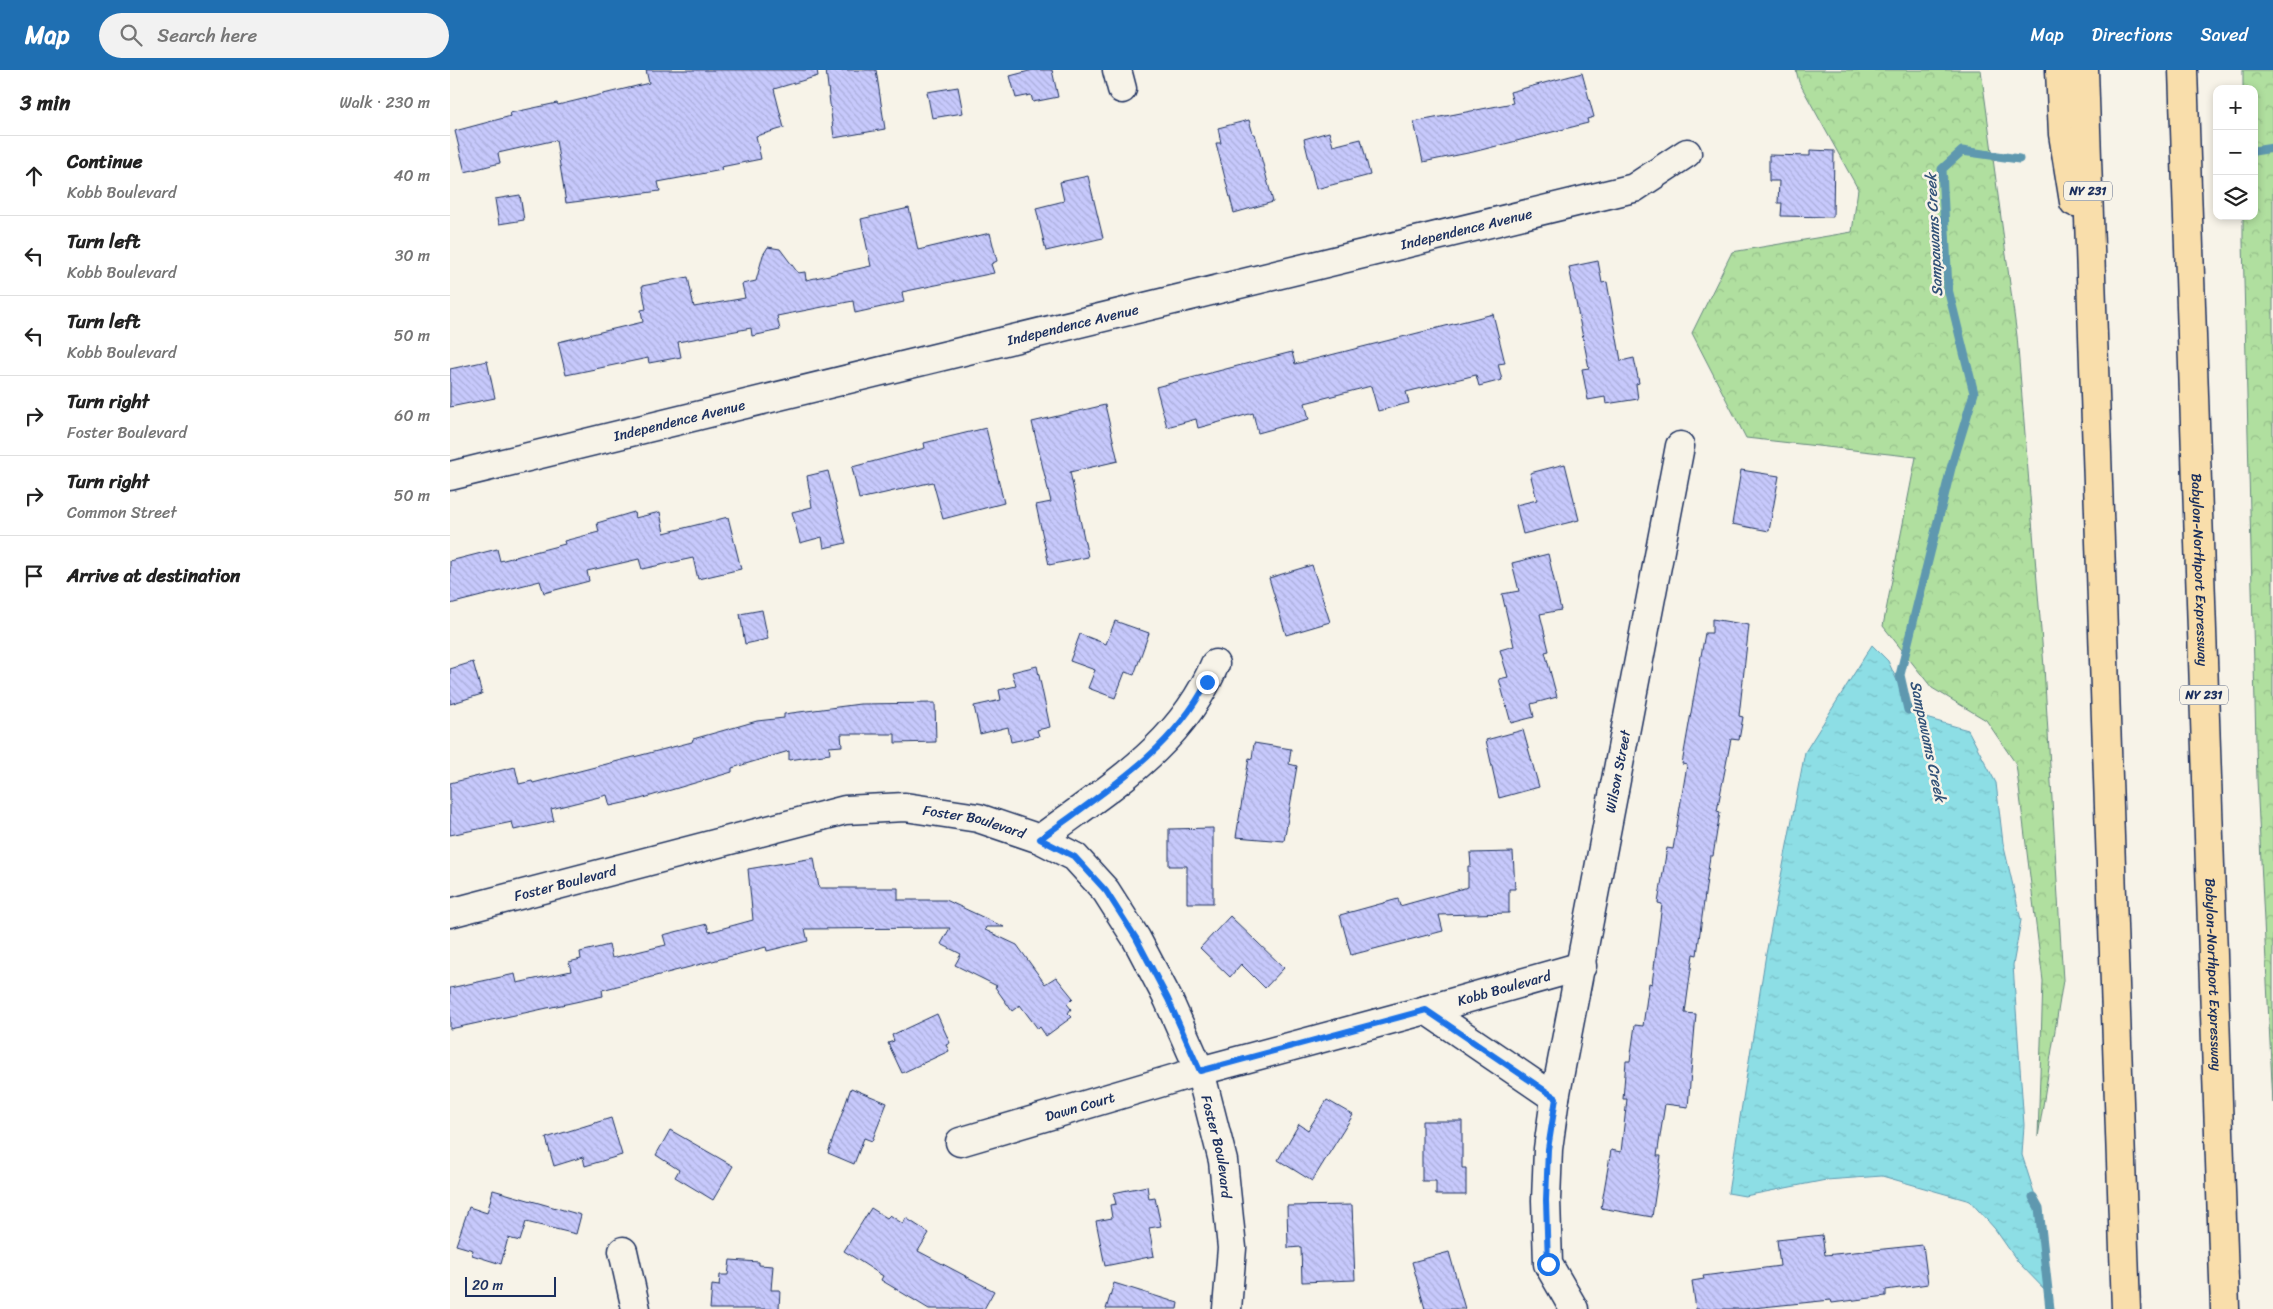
<!DOCTYPE html>
<meta charset="utf-8">
<style>
body{margin:0;font-family:Sriracha,sans-serif;background:#f2f2f2;color:#222}
.controls{position:absolute;right:15px;top:15px;display:grid;overflow:hidden;border-radius:10px;box-shadow:0 2px 8px #0003}
.controls button{width:45px;height:45px;display:grid;place-items:center;padding:0;border:0;border-bottom:1px solid #e0e0e0;background:#fff;color:#222;font:25px sans-serif}
.scale{position:absolute;left:15px;bottom:12px;width:91px;box-sizing:border-box;padding-left:5px;border:2px solid #1b2f5e;border-top:0;font-size:14px;line-height:18px;white-space:nowrap;color:#1b2f5e;-webkit-text-stroke:4px #f7f3e8;paint-order:stroke}
.stop{position:absolute;width:15px;height:15px;margin:-11px;border:4px solid #1a73e8;border-radius:50%;background:#fff}
.stop.end{background:#1a73e8;border-color:#fff;box-shadow:0 1px 5px #0008}
.list{margin:0;padding:0;list-style:none}
h2{display:flex;justify-content:space-between;align-items:center;height:65px;margin:0;padding:0 20px;font-size:21px}
h2 small{font-size:16px;font-weight:400;color:#767676}
.list li{display:grid;grid-template-columns:32px 1fr auto;gap:15px;align-items:center;box-sizing:border-box;height:80px;padding:0 20px;border-top:1px solid #e0e0e0}
.list b{display:block;font-size:19px;white-space:nowrap}
.list p{margin:0;font-size:16px;white-space:nowrap;color:#767676}
.list em{font-size:16px;font-style:normal;color:#767676}
.icon{flex:none;width:28px;height:28px;fill:none;stroke:currentColor;stroke-width:2;stroke-linecap:round;stroke-linejoin:round}
.map{position:relative;flex:none;width:1823px;height:1239px;overflow:hidden}
header{display:flex;align-items:center;gap:30px;box-sizing:border-box;height:70px;padding:0 25px;background:#1f6fb2;color:#fff}
header strong{font-size:24px}
nav{display:flex;gap:28px;margin-inline-start:auto;font-size:18px}
.search{width:350px;height:45px;background:#f2f2f2;display:flex;align-items:center;gap:12px;box-sizing:border-box;padding:0 18px;border-radius:28px;color:#767676;font-size:19px}
main{display:flex}
aside{flex:1;background:#fff}
.map>svg:first-child{display:block}
.forest{fill:url(#forest-crowns);stroke:#66877e}
.water{fill:url(#water-ripples);stroke:#5f98af}
.lines{fill:none;stroke-linecap:round;stroke-linejoin:round}
.stream{stroke:#5f98af;stroke-width:9}
.building{fill:url(#building-back-hatch);stroke:#1b2f5e}
.street-casing{stroke:#1b2f5e;stroke-width:31}
.primary-casing{stroke:#1b2f5e;stroke-width:31}
.street{stroke:#f7f3e8;stroke-width:28}
.primary{stroke:#f9deab;stroke-width:28}
.route{stroke:#1a73e8;stroke-width:6}
.labels{text-anchor:middle;stroke-width:5;stroke-linejoin:round;paint-order:stroke}
.shield{fill:#f7f3e8;stroke:#5d6a87;stroke-width:1}
.shield-label{font-size:12px;font-weight:bold;fill:#1b2f5e}
.street-label{font-size:14px;fill:#1b2f5e;stroke:#f7f3e8}
.water-label{font-size:15px;font-style:italic;fill:#325279;stroke:#f7f3e8}
</style>
<header>
<strong>Map</strong>
<div class="search"><svg class="icon" aria-label="search" viewBox="0 0 24 24"><circle cx="10" cy="10" r="6"/><path d="M15 15l6 6"/></svg>Search here</div>
<nav><a>Map</a><a>Directions</a><a>Saved</a></nav>
</header>
<main>
<aside>
<h2>3 min<small>Walk · 230 m</small></h2>
<ul class="list">
<li><svg class="icon" aria-label="ahead" viewBox="0 0 24 24"><path d="M12 20V5M6 11l6-6 6 6"/></svg><div><b>Continue</b><p>Kobb Boulevard</p></div><em>40 m</em></li>
<li><svg class="icon" aria-label="left" viewBox="0 0 24 24"><path d="M17 20v-9H6M10 6l-5 5 5 5"/></svg><div><b>Turn left</b><p>Kobb Boulevard</p></div><em>30 m</em></li>
<li><svg class="icon" aria-label="left" viewBox="0 0 24 24"><path d="M17 20v-9H6M10 6l-5 5 5 5"/></svg><div><b>Turn left</b><p>Kobb Boulevard</p></div><em>50 m</em></li>
<li><svg class="icon" aria-label="right" viewBox="0 0 24 24"><path d="M7 20v-9h11M14 6l5 5-5 5"/></svg><div><b>Turn right</b><p>Foster Boulevard</p></div><em>60 m</em></li>
<li><svg class="icon" aria-label="right" viewBox="0 0 24 24"><path d="M7 20v-9h11M14 6l5 5-5 5"/></svg><div><b>Turn right</b><p>Common Street</p></div><em>50 m</em></li>
<li><svg class="icon" aria-label="arrive" viewBox="0 0 24 24"><path d="M6 21V4h12l-3 4 3 4H6"/></svg><div><b>Arrive at destination</b></div></li>
</ul>
</aside>
<div class="map">
<svg width="1823" height="1239" viewBox="0 0 1823 1239">
<defs>
<pattern id="forest-crowns" width="20" height="18" patternUnits="userSpaceOnUse" patternTransform="scale(1.25)"><rect width="20" height="18" fill="#b0df9f"/><path d="M2 6a3 3 0 1 1 6 0M12 15a3 3 0 1 1 6 0" fill="none" stroke="#97c08b"/></pattern>
<pattern id="water-ripples" width="26" height="14" patternUnits="userSpaceOnUse" patternTransform="scale(1.25)"><rect width="26" height="14" fill="#8ddee5"/><path d="M2 4q2-2 4 0t4 0M15 11q2-2 4 0t4 0" fill="none" stroke="#79bfc7"/></pattern>
<pattern id="building-back-hatch" width="6" height="6" patternUnits="userSpaceOnUse" patternTransform="scale(1.25)"><rect width="6" height="6" fill="#c7c9fc"/><path d="M-1 5l2 2M0 0l6 6M5-1l2 2" fill="none" stroke="#aaadda"/></pattern>
</defs>
<rect width="100%" height="100%" fill="#f7f3e8"/>
<filter id="ink" filterUnits="userSpaceOnUse"><feTurbulence type="fractalNoise" baseFrequency=".02" numOctaves="2"/><feDisplacementMap in="SourceGraphic" scale="10" xChannelSelector="R" yChannelSelector="G"/><feConvolveMatrix kernelMatrix="1 2 1 2 8 2 1 2 1" color-interpolation-filters="sRGB"/></filter>
<g filter="url(#ink)">
<!-- forest -->
<g class="forest">
<path d="M1346,0H1531L1567,266L1594,597L1613,910L1588,1067L1593,911L1566,694L1536,650L1482,618L1433,556L1466,387L1296,368L1242,263L1282,182L1402,162L1408,119L1349,12Z"/>
<path d="M1793,0H1823V1033L1807,710L1793,171V146H1804V19H1793Z"/>
</g>
<!-- water -->
<path class="water" d="M1422,575L1438,591L1456,630L1472,647L1518,660L1546,713L1553,773L1571,850L1563,895L1574,1055L1572,1085L1589,1138L1599,1224L1568,1192L1545,1159L1520,1131L1432,1106L1376,1110L1295,1126L1278,1123L1316,884L1355,682Z"/>
<g class="lines">
<!-- stream -->
<g class="stream">
<path d="M1804,81L1823,78"/>
<path d="M1458,640L1450,605L1501,398L1524,323L1498,219L1492,99L1512,81L1569,89"/>
<path d="M1583,1127L1589,1138L1600,1239"/>
</g>
</g>
<!-- building -->
<g class="building">
<path d="M196,0H367L368,6L324,19L334,58L306,66L311,89L271,97L272,100L208,112L210,121L116,133L106,70L48,83L50,93L15,102L5,61L61,46L60,43L107,33L108,35L199,13Z"/>
<path d="M376,0H426L435,59L384,68Z"/>
<path d="M583,0H602L608,27L583,32L581,25L566,28L560,6Z"/>
<path d="M1132,3L1144,47L1137,49L1138,53L1023,82L973,92L964,52L1063,33L1060,22Z"/>
<path d="M508,17L513,43L482,48L477,22Z"/>
<path d="M799,50L803,64H805L823,132L784,143L766,73H771L768,58Z"/>
<path d="M879,62L883,76L911,69L920,105L866,119L854,69Z"/>
<path d="M1360,80L1384,81L1383,147L1331,146L1332,133H1328L1329,111H1319V85L1360,86Z"/>
<path d="M638,106L653,168L596,181L586,138L614,131L610,112Z"/>
<path d="M70,125L74,150L49,154L45,129Z"/>
<path d="M459,138L468,180L540,163L547,191L541,194L544,203L452,222L454,232L405,243L403,231L327,246L330,260L302,266L301,258L228,272L231,287L199,293L198,288L116,305L108,272L193,252L191,240L196,239L192,216L238,207L244,237L295,228L292,214L306,211L313,185L318,177L330,179L348,203L355,202L356,210L421,196L411,149Z"/>
<path d="M1148,191L1152,213L1157,212L1171,291L1184,288L1189,313L1186,314L1188,329L1156,334L1155,327L1138,330L1132,299L1139,298L1119,197Z"/>
<path d="M1043,244L1055,293L1048,294L1052,310L1029,316L1026,305L956,322L959,333L928,341L921,316L855,333L859,349L808,363L803,343L748,358L746,349L717,357L706,317L842,282L845,294Z"/>
<path d="M37,291L45,328L0,337V299Z"/>
<path d="M655,335L668,391L620,402L638,487L599,495L586,435L601,432L582,352Z"/>
<path d="M536,358L554,433L493,449L483,412L409,429L402,397L475,378L474,373Z"/>
<path d="M1115,394L1129,450L1073,464L1066,435L1087,430L1080,403Z"/>
<path d="M1291,400L1329,406L1319,461L1282,454Z"/>
<path d="M378,401L396,473L374,478L372,467L350,473L342,442L362,437L357,406Z"/>
<path d="M184,442L185,448L210,442L214,463L278,447L291,499L248,509L243,488L192,499L189,489L137,501L139,511L94,523L90,511L0,534V491L47,479L50,491L115,474L114,471L149,462L147,453Z"/>
<path d="M1098,484L1111,540L1090,544L1099,581L1095,582L1107,627L1081,634L1084,647L1061,653L1049,609L1058,607L1050,580L1064,576L1052,524L1069,521L1062,493Z"/>
<path d="M862,495L880,552L836,565L819,508Z"/>
<path d="M312,540L318,569L295,574L290,544Z"/>
<path d="M1262,549L1299,555L1289,646L1293,647L1289,670L1281,669L1267,741L1270,742L1263,786H1260L1247,885L1243,884L1235,943L1246,944L1238,1037L1215,1034L1207,1086H1211L1202,1147L1151,1138L1161,1080L1171,1082L1177,1029H1173L1176,991H1180L1185,955L1193,956L1199,913L1202,914L1212,834L1208,833L1217,778L1223,779L1237,695L1232,694L1255,563H1262Z"/>
<path d="M665,551L699,563L684,605L675,602L665,628L638,618L645,600L620,591L630,564L656,574Z"/>
<path d="M23,592L32,624L0,634V599Z"/>
<path d="M587,596L600,657L587,660L589,666L561,672L558,657L530,664L524,636L551,630L549,620L566,616L562,602Z"/>
<path d="M485,633L486,672L445,673V664H391L392,676L379,677L380,684L339,690V681L282,698V702L187,730L160,736L157,725L101,739L104,751L64,760L62,752L0,765V713L65,697L69,714L82,711L83,713L242,672L243,669L307,651L334,648V644L410,634Z"/>
<path d="M1073,660L1089,717L1049,728L1036,670Z"/>
<path d="M804,673L841,679L839,694L847,696L834,771L786,767L799,688L802,689Z"/>
<path d="M763,758V833H737V796H719V759Z"/>
<path d="M1063,782L1065,819H1059V843L989,845L993,861L901,885L890,845L948,829L950,836L1018,817V796H1021L1020,783Z"/>
<path d="M364,788L369,818H448V830H496L554,857H536L535,860L567,875L595,914L606,907L623,928L617,934L621,939L618,943L622,947L596,966L590,957L588,959L570,935L562,941L545,917L547,916L505,895L511,884L491,874L500,858L355,859L358,871L317,881L316,877L152,920L153,926L0,959V918L65,904L67,913L121,901L119,892L131,889L130,882L159,875L162,888L216,875L213,865L257,854L259,862L303,850L298,799Z"/>
<path d="M780,846L834,898L815,918L791,894L780,907L750,878Z"/>
<path d="M487,944L500,973L496,975L499,981L452,1003L438,973L444,971L442,965Z"/>
<path d="M401,1018L437,1033L422,1071L414,1068L404,1094L378,1083Z"/>
<path d="M877,1030L903,1045L862,1111L828,1090L849,1054L858,1060Z"/>
<path d="M161,1048L172,1085L135,1096L133,1087L104,1096L96,1068Z"/>
<path d="M972,1051H1012V1098H1016V1125H986V1111H972Z"/>
<path d="M220,1060L283,1096L263,1130L225,1107L229,1100L206,1085Z"/>
<path d="M697,1116L699,1129L705,1128L711,1156L699,1158L704,1186L655,1196L646,1151L662,1148L660,1135L666,1134L663,1123Z"/>
<path d="M43,1120L131,1145L126,1164L76,1152L70,1171L58,1168L51,1194L22,1185L23,1180L6,1175L19,1137L37,1143Z"/>
<path d="M902,1135L905,1210L852,1212L851,1177L838,1178L837,1136Z"/>
<path d="M421,1138L437,1148L440,1145L453,1154L456,1148L479,1163L468,1181L544,1221L534,1239H479L431,1210L433,1206L394,1181Z"/>
<path d="M1372,1165L1375,1185L1473,1175L1478,1214L1436,1220V1226L1382,1233L1381,1230L1293,1239H1246L1242,1211L1254,1209L1253,1206L1330,1196L1327,1170Z"/>
<path d="M999,1182L1015,1239H975L962,1192Z"/>
<path d="M280,1190L309,1192V1195L323,1196L321,1220H330L329,1239H260L262,1215L269,1216L270,1205H278Z"/>
<path d="M664,1213L728,1233L727,1239H656Z"/>
</g>
<g class="lines">
<defs>
<g id="street">
<path d="M667,0L672,19"/>
<path id="s1" d="M0,406L1184,118L1237,83"/>
<path d="M590,769C659,717 730,677 765,594"/>
<path id="s2" d="M0,843L395,740L455,737L528,748L590,769L625,787L656,821L686,868L718,929L750,1001L773,1091L782,1178L777,1239"/>
<path id="s3" d="M976,940L1132,896"/>
<path id="s4" d="M510,1072L750,1001L976,940L1105,1028"/>
<path d="M173,1181L186,1239"/>
<path id="s5" d="M1124,1239L1098,1194L1096,1130L1098,1079L1105,1028L1230,376"/>
</g>
<g id="primary">
<path d="M1610,0L1613,64L1624,132"/>
<path d="M1634,0L1676,1239"/>
<path id="s6" d="M1733,0L1775,1239"/>
</g>
</defs>
<!-- street casing -->
<use href="#street" class="street-casing"/>
<!-- primary casing -->
<use href="#primary" class="primary-casing"/>
<!-- street -->
<use href="#street" class="street"/>
<!-- primary -->
<use href="#primary" class="primary"/>
</g>
</g>
<g class="lines" filter="url(#ink)">
<!-- route -->
<path class="route" d="M757,612C721,682 652,723 590,769L625,787L656,821L686,868L718,929L750,1001L976,940L1106,1028L1098,1079L1096,1130L1098,1194"/>
</g>
<g class="labels">
<!-- shield labels -->
<g class="shield">
<rect x="1614" y="111.5" width="48" height="19" rx="4"/>
<rect x="1730" y="615.5" width="48" height="19" rx="4"/>
</g>
<g class="shield-label">
<text x="1638" y="125">NY 231</text>
<text x="1754" y="629">NY 231</text>
</g>
<!-- street labels -->
<g class="street-label">
<text dy="5" stroke="none"><textPath href="#s1" startOffset="1046">Independence Avenue</textPath></text>
<text dy="5" stroke="none"><textPath href="#s1" startOffset="641">Independence Avenue</textPath></text>
<text dy="5" stroke="none"><textPath href="#s1" startOffset="236">Independence Avenue</textPath></text>
<text dy="5" stroke="none"><textPath href="#s6" startOffset="500">Babylon-Northport Expressway</textPath></text>
<text dy="5" stroke="none"><textPath href="#s5" startOffset="551">Wilson Street</textPath></text>
<text dy="5" stroke="none"><textPath href="#s2" startOffset="539">Foster Boulevard</textPath></text>
<text dy="5" stroke="none"><textPath href="#s2" startOffset="119">Foster Boulevard</textPath></text>
<text dy="5" stroke="none"><textPath href="#s6" startOffset="905">Babylon-Northport Expressway</textPath></text>
<text dy="5" stroke="none"><textPath href="#s3" startOffset="81">Kobb Boulevard</textPath></text>
<text dy="5" stroke="none"><textPath href="#s4" startOffset="125">Dawn Court</textPath></text>
<text dy="5" stroke="none"><textPath href="#s2" startOffset="974">Foster Boulevard</textPath></text>
</g>
<!-- water labels -->
<g class="water-label">
<text transform="translate(1484 165) rotate(-93)" y="5">Sampawams Creek</text>
<text transform="translate(1478 671) rotate(78)" y="5">Sampawams Creek</text>
</g>
</g>
</svg>
<div class="controls">
<button>+</button>
<button>−</button>
<button><svg class="icon" aria-label="layers" viewBox="0 0 24 24"><path d="M12 4l9 5-9 5-9-5zM3 14l9 5 9-5"/></svg></button>
</div>
<div class="scale">20 m</div>
<div class="stop" style="left:1098px;top:1194px"></div>
<div class="stop end" style="left:757px;top:612px"></div>
</div>
</main>
